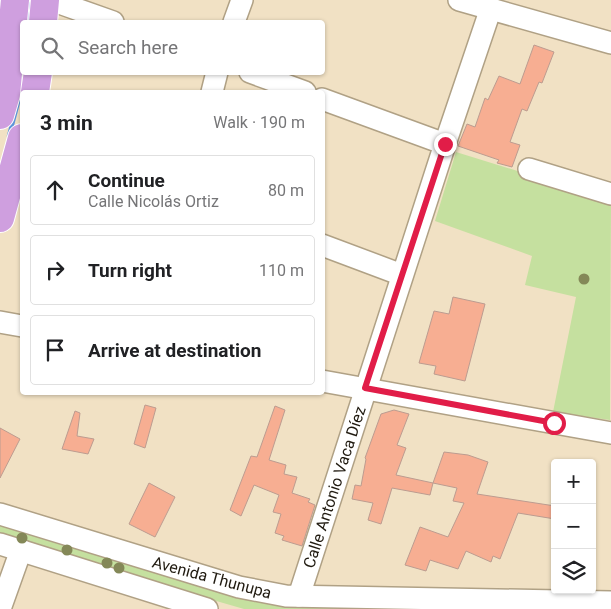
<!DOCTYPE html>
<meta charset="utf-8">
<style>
body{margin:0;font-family:Roboto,sans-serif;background:#f2f2f2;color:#202124}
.controls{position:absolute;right:15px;bottom:15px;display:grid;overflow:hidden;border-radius:5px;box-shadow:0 1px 4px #0004}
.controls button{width:45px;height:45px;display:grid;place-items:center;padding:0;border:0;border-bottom:1px solid #e0e0e0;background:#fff;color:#202124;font:25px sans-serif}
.stop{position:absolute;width:15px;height:15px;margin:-11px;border:4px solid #e11d48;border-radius:50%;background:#fff}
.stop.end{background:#e11d48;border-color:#fff;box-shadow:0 1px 5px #0008}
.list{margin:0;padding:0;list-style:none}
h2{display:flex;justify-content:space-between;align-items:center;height:65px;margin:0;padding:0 20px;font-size:21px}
h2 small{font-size:16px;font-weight:400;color:#757577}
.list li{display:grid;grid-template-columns:32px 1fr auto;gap:15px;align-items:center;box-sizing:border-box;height:70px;margin:0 10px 10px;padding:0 10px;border:1px solid #e0e0e0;border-radius:5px}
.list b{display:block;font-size:19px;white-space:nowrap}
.list p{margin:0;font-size:16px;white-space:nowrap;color:#757577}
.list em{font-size:16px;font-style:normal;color:#757577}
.icon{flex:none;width:28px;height:28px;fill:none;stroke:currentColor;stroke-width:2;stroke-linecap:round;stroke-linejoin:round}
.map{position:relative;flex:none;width:611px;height:609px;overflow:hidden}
.search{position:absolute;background:#fff;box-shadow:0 1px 4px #0004;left:20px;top:20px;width:305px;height:55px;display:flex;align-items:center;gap:12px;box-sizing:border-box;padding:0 18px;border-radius:5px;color:#757577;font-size:19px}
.panel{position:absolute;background:#fff;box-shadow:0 1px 4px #0004;left:20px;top:90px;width:305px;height:305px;border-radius:5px}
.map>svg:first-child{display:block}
.green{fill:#c5e09f}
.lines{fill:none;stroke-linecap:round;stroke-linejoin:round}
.stream{stroke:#5d94d8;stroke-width:4.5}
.building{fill:#f7ae92;stroke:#bc9c90}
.minor-casing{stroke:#b0a185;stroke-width:24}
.major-casing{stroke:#fff;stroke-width:30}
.minor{stroke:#fff;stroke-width:21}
.major{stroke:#cf9fdf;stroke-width:28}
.tree{fill:#848858}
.route{stroke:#e11d48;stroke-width:6}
.labels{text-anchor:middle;stroke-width:4.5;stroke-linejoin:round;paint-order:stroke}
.street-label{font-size:16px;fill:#211b11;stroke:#fff}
</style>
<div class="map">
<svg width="611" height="609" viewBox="0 0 611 609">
<rect width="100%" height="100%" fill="#f1e1c4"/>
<!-- green -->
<g class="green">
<path d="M456,152L611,200L610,420L553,412L576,297L525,285L532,256L435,221Z"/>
<path d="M0,523L242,599L278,605L427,609H244L161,585L0,533Z"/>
</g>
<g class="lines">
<!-- stream -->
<g class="stream">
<path d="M28,22L29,4"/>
<path d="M9,136L21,91"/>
</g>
</g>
<!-- building -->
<g class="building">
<path d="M534,45L554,52L542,83L539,82L527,111L522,109L510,142L520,145L512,167L497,163L499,160L458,146L467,124L475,127L485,98L488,100L499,76L520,84Z"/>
<path d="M453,297L485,304L465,381L434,374L436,366L419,363L434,311L449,314Z"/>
<path d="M145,405L156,408L145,448L134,444Z"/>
<path d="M275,406L285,410L269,460L286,465L284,474L297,477L292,493L310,499L308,502L315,505L302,546L282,540L284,536L275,533L281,514L273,512L279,495L254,485L241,516L230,510L251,456L257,457Z"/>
<path d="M394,410L409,414L397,445L406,448L396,475L433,483L430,495L392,488L381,524L368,520L373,503L352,499L355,485L361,486L366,459L365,458L381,414Z"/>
<path d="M75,411L80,413L77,436L94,439L88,454L62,449Z"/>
<path d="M0,428L20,439L0,478Z"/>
<path d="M444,452L468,455L488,462L477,494L555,506V519L518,513L500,559L493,556L491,562L466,551L458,569L430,560L426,571L405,565L420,527L448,537L464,503L453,501L457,488L433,483Z"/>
<path d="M149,483L175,497L155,537L129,524Z"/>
</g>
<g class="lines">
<defs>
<g id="minor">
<path d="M51,0L113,22"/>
<path d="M459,0L611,43"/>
<path d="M234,22L242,0"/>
<path d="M250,72L305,92"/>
<path d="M212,92L217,72"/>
<path d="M322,99L445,144"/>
<path d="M529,169L611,194"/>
<path d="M322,245L402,275"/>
<path d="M0,322L22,326"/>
<path d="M322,381L611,433"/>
<path d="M0,514L239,587L286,596L611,602"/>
<path d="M0,544L207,609"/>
<path d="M299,596L445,144L491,8"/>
<path d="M0,609L21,550"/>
</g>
<g id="major">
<path d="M43,22L45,0"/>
<path d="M35,92L38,72"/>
<path d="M0,115L6,94L15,0"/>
<path d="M0,218L22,138"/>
</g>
</defs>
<!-- minor casing -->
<use href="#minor" class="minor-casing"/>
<!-- major casing -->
<use href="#major" class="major-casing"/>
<!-- minor -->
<use href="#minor" class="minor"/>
<!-- major -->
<use href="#major" class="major"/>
</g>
<!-- trees -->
<g class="tree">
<circle cx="584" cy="279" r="5.5"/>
<circle cx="22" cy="538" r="5.5"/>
<circle cx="67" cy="550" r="5.5"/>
<circle cx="107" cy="563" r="5.5"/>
<circle cx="119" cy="568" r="5.5"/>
</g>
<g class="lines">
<!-- route -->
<path class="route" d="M445,144L365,388L554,423"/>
</g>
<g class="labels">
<!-- street labels -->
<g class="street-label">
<text transform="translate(334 487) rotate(-72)" y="6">Calle Antonio Vaca Díez</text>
<text transform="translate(212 577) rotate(15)" y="6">Avenida Thunupa</text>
</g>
</g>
</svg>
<div class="controls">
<button>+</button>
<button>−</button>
<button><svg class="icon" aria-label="layers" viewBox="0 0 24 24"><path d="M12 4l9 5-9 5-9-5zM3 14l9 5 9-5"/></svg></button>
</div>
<div class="stop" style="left:554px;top:423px"></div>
<div class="stop end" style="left:445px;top:144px"></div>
<div class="search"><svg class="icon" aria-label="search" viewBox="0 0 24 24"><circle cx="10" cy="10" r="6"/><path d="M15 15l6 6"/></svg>Search here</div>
<section class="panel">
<h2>3 min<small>Walk · 190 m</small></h2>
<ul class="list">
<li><svg class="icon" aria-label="ahead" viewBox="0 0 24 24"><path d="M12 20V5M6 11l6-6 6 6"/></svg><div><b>Continue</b><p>Calle Nicolás Ortiz</p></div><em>80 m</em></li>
<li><svg class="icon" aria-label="right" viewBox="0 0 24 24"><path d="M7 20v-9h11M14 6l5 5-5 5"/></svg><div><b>Turn right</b></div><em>110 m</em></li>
<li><svg class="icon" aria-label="arrive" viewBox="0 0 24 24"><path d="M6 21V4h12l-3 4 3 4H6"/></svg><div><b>Arrive at destination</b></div></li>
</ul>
</section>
</div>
